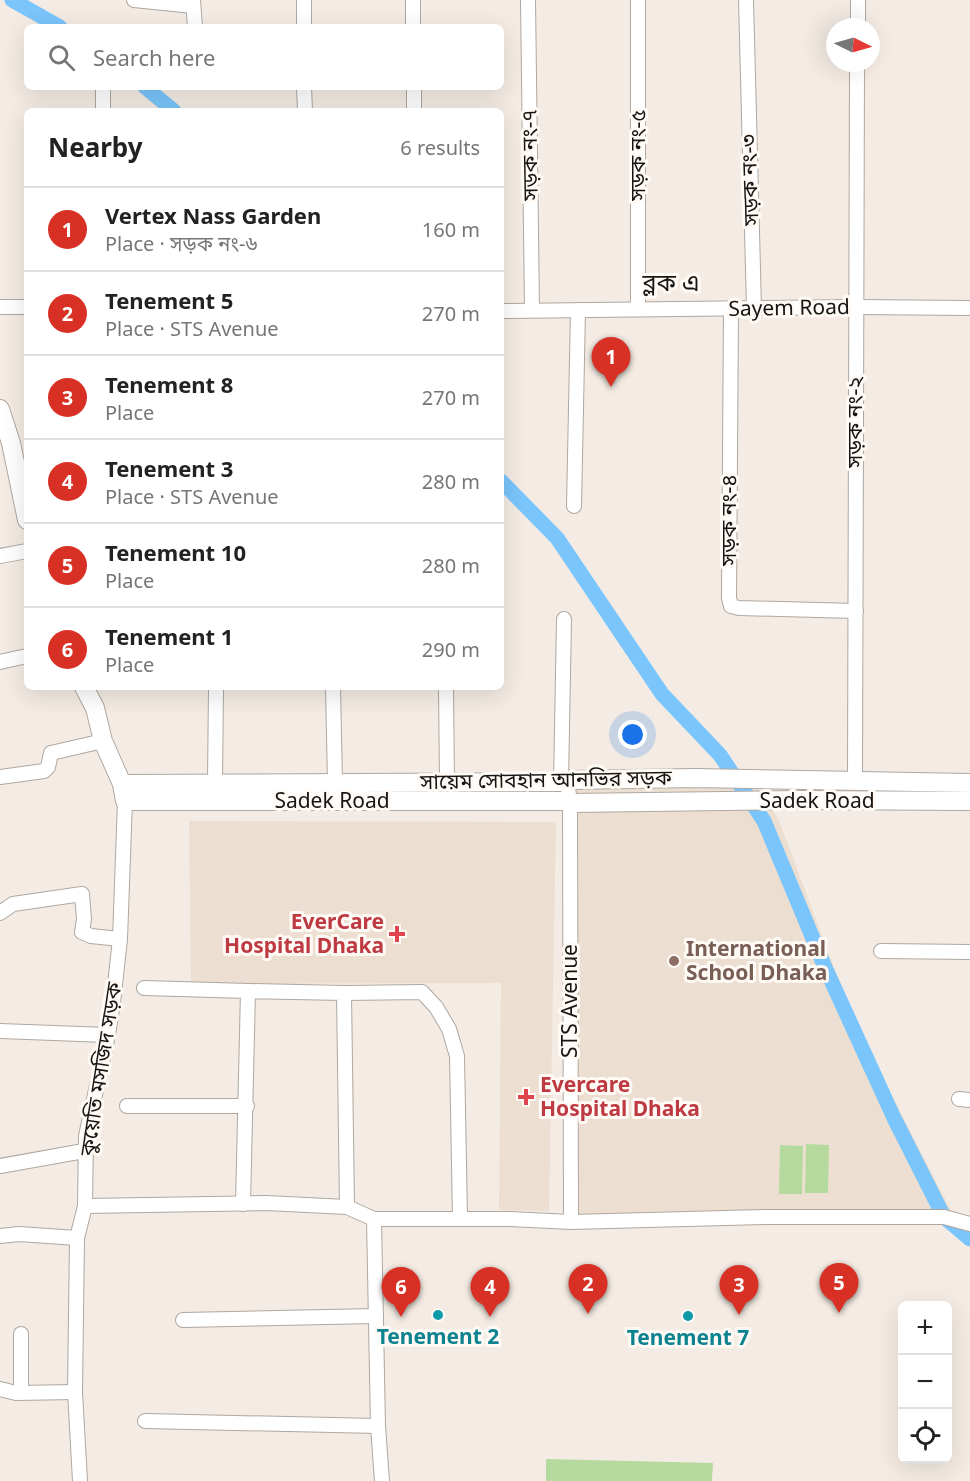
<!DOCTYPE html>
<meta charset="utf-8">
<style>
body{margin:0;font-family:"Noto Sans","Noto Sans Bengali",sans-serif;background:#f2f2f2;color:#222}
.controls{position:absolute;right:18px;bottom:18px;display:grid;overflow:hidden;border-radius:9px;box-shadow:0 6px 24px #0002}
.controls button{width:54px;height:54px;display:grid;place-items:center;padding:0;border:0;border-bottom:2px solid #e0e0e0;background:#fff;color:#222;font:30px sans-serif}
.compass{position:absolute;left:826px;top:18px;width:54px;height:54px;border-radius:50%;background:#fff;box-shadow:0 6px 24px #0002;rotate:95deg}
.you{position:absolute;left:633px;top:735px;width:21px;height:21px;margin:-15px;border:4px solid #fff;border-radius:50%;background:#1a73e8;box-shadow:0 0 0 9px #1a73e833}
.badge{display:grid;place-items:center;width:39px;height:39px;border-radius:50%;background:#d93025;color:#fff;font-size:20px;font-weight:700}
.pin{position:absolute;translate:-50% -50px;filter:drop-shadow(0 2px 3px #0008)}
.pin::after{content:'';position:absolute;top:32px;width:21px;height:18px;background:inherit;clip-path:polygon(0 0,100% 0,50% 100%)}
.list{margin:0;padding:0;list-style:none}
h2{display:flex;justify-content:space-between;align-items:center;height:78px;margin:0;padding:0 24px;font-size:26px}
h2 small{font-size:20px;font-weight:400;color:#767676}
.list li{display:grid;grid-template-columns:39px 1fr auto;gap:18px;align-items:center;box-sizing:border-box;height:84px;padding:0 24px;border-top:2px solid #e0e0e0}
.list b{display:block;font-size:22px;white-space:nowrap}
.list p{margin:0;font-size:20px;white-space:nowrap;color:#767676}
.list em{font-size:20px;font-style:normal;color:#767676}
.icon{flex:none;width:33px;height:33px;fill:none;stroke:currentColor;stroke-width:2;stroke-linecap:round;stroke-linejoin:round}
.map{position:relative;flex:none;width:970px;height:1481px;overflow:hidden}
.search{position:absolute;background:#fff;box-shadow:0 6px 24px #0002;left:24px;top:24px;width:480px;height:66px;display:flex;align-items:center;gap:15px;box-sizing:border-box;padding:0 21px;border-radius:9px;color:#767676;font-size:22px}
.panel{position:absolute;background:#fff;box-shadow:0 6px 24px #0002;left:24px;top:108px;width:480px;height:582px;border-radius:9px}
.map>svg:first-child{display:block}
.built{fill:#ecdfd1}
.green{fill:#b6d99e}
.lines{fill:none;stroke-linecap:round;stroke-linejoin:round}
.canal{stroke:#7ac5fb;stroke-width:15}
.minor-casing{stroke:#afa7a0;stroke-width:16}
.tertiary-casing{stroke:#afa7a0;stroke-width:20}
.minor{stroke:#fff;stroke-width:14}
.tertiary{stroke:#fff;stroke-width:18}
.health-dot{fill:#e0444e;stroke:#fffaf5;stroke-width:2}
.education-dot{fill:#8d6e63;stroke:#fffaf5;stroke-width:2}
.culture-dot{fill:#0f9aa8;stroke:#fffaf5;stroke-width:2}
.labels{text-anchor:middle;stroke-width:6;stroke-linejoin:round;paint-order:stroke}
.street-label{font-size:21px;fill:#171512;stroke:#fffaf5}
.health-label{font-size:21px;font-weight:bold;fill:#be3a42;stroke:#fffaf5;text-anchor:end}
.education-label{font-size:21px;font-weight:bold;fill:#785e54;stroke:#fffaf5;text-anchor:start}
.culture-label{font-size:21px;font-weight:bold;fill:#0d838f;stroke:#fffaf5}
.quarter-label{font-size:24px;fill:#171512;stroke:#fffaf5}
</style>
<div class="map">
<svg width="970" height="1481" viewBox="0 0 970 1481">
<rect width="100%" height="100%" fill="#f4ece4"/>
<!-- built -->
<g class="built">
<path d="M752,781L778,818L856,1026L954,1216L571,1222L574,786Z"/>
<path d="M189,821L556,822L549,1211L499,1210L501,983L191,984Z"/>
</g>
<!-- green -->
<g class="green">
<path d="M806,1144L829,1145L828,1193H805Z"/>
<path d="M780,1145L803,1146L802,1194H779Z"/>
<path d="M546,1459L713,1463L712,1481H546Z"/>
</g>
<g class="lines">
<!-- canal -->
<g class="canal">
<path d="M12,0L60,27"/>
<path d="M145,87L174,111"/>
<path d="M501,481L557,538L662,694L720,755L764,821L824,965L894,1118L944,1217L970,1239"/>
</g>
<defs>
<g id="minor">
<path d="M134,0L193,6"/>
<path d="M193,0L195,27"/>
<path d="M413,0V27"/>
<path d="M528,0L532,310"/>
<path d="M638,0V309"/>
<path d="M746,0L754,308"/>
<path d="M304,27V0"/>
<path d="M858,27V0"/>
<path d="M304,87L305,111"/>
<path d="M414,87V111"/>
<path d="M103,111V89"/>
<path d="M0,307H27"/>
<path d="M731,308L729,598L731,606L739,608L856,611"/>
<path d="M501,311L855,307L970,308"/>
<path d="M574,506L578,310"/>
<path d="M0,556L27,551"/>
<path d="M0,662L27,656"/>
<path d="M333,687L335,783"/>
<path d="M446,687L447,783"/>
<path d="M0,777L44,771L48,767L51,753L103,741"/>
<path d="M567,780L570,803L571,1222"/>
<path d="M855,781L857,63"/>
<path d="M561,782L564,619"/>
<path d="M215,783L216,687"/>
<path d="M0,913L13,904L82,894L84,919L82,932L91,936L120,939"/>
<path d="M881,951L970,952"/>
<path d="M144,988L248,991"/>
<path d="M344,993L422,992L436,1007L449,1029L457,1056L460,1219"/>
<path d="M0,1031L108,1035"/>
<path d="M959,1099L970,1100"/>
<path d="M127,1106H247"/>
<path d="M0,1166L84,1151"/>
<path d="M243,1204L248,991L344,993L347,1207"/>
<path d="M85,1206L266,1203L347,1207L374,1219H510L571,1222L765,1217H944L970,1224"/>
<path d="M374,1219L378,1426L382,1481"/>
<path d="M0,1236L19,1234L77,1238"/>
<path d="M183,1320L376,1316"/>
<path d="M0,1389L16,1393L75,1392"/>
<path d="M21,1392V1334"/>
<path d="M145,1421L378,1426"/>
<path d="M80,1481L75,1392L77,1238L85,1206L86,1136L108,1035L113,1003L120,939L125,801"/>
</g>
<g id="tertiary">
<path d="M0,409L11,443L27,520"/>
<path d="M84,687L95,708L103,741L122,784L125,801H564L570,803L798,800L970,801"/>
<path d="M122,784L561,782L567,780L696,778L970,783"/>
</g>
</defs>
<!-- minor casing -->
<use href="#minor" class="minor-casing"/>
<!-- tertiary casing -->
<use href="#tertiary" class="tertiary-casing"/>
<!-- minor -->
<use href="#minor" class="minor"/>
<!-- tertiary -->
<use href="#tertiary" class="tertiary"/>
</g>
<!-- markers -->
<g class="health-dot">
<path d="M394 925h6v6h6v6h-6v6h-6v-6h-6v-6h6z"/>
<path d="M523 1088h6v6h6v6h-6v6h-6v-6h-6v-6h6z"/>
</g>
<circle class="education-dot" cx="674" cy="961" r="6"/>
<g class="culture-dot">
<circle cx="438" cy="1315" r="6"/>
<circle cx="688" cy="1316" r="6"/>
</g>
<g class="labels">
<!-- street labels -->
<g class="street-label">
<text transform="translate(530 155) rotate(-91)" y="7">সড়ক নং-৭</text>
<text transform="translate(638 155) rotate(-90)" y="7">সড়ক নং-৫</text>
<text transform="translate(750 180) rotate(-92)" y="7">সড়ক নং-৩</text>
<text transform="translate(789 308) rotate(-1)" y="7">Sayem Road</text>
<text transform="translate(855 422) rotate(-90)" y="7">সড়ক নং-২</text>
<text transform="translate(729 520) rotate(-90)" y="7">সড়ক নং-৪</text>
<text transform="translate(546 780) rotate(-1)" y="7">সায়েম সোবহান আনভির সড়ক</text>
<text x="332" y="808">Sadek Road</text>
<text x="817" y="808">Sadek Road</text>
<text transform="translate(570 1001) rotate(-90)" y="7">STS Avenue</text>
<text transform="translate(101 1069) rotate(-81)" y="7">কুয়েতি মসজিদ সড়ক</text>
</g>
<!-- health labels -->
<g class="health-label">
<text x="384" y="929">EverCare<tspan x="384" dy="24">Hospital Dhaka</tspan></text>
<text x="540" y="1092" text-anchor="start">Evercare<tspan x="540" dy="24">Hospital Dhaka</tspan></text>
</g>
<!-- education labels -->
<g class="education-label">
<text x="686" y="956">International<tspan x="686" dy="24">School Dhaka</tspan></text>
</g>
<!-- culture labels -->
<g class="culture-label">
<text x="438" y="1344">Tenement 2</text>
<text x="688" y="1345">Tenement 7</text>
</g>
<!-- quarter labels -->
<g class="quarter-label">
<text x="671" y="291">ব্লক এ</text>
</g>
</g>
</svg>
<div class="controls">
<button>+</button>
<button>−</button>
<button><svg class="icon" aria-label="locate" viewBox="0 0 24 24"><circle cx="12" cy="12" r="6"/><path d="M12 2v4M12 18v4M2 12h4M18 12h4"/></svg></button>
</div>
<svg class="compass" viewBox="-18 -18 36 36"><path d="M0-13l5 13h-10z" fill="#e53935"/><path d="M0 13l5-13h-10z" fill="#767676"/></svg>
<div class="you"></div>
<div class="pin badge" style="left:611px;top:387px">1</div>
<div class="pin badge" style="left:588px;top:1314px">2</div>
<div class="pin badge" style="left:739px;top:1315px">3</div>
<div class="pin badge" style="left:490px;top:1317px">4</div>
<div class="pin badge" style="left:839px;top:1313px">5</div>
<div class="pin badge" style="left:401px;top:1317px">6</div>
<div class="search"><svg class="icon" aria-label="search" viewBox="0 0 24 24"><circle cx="10" cy="10" r="6"/><path d="M15 15l6 6"/></svg>Search here</div>
<section class="panel">
<h2>Nearby<small>6 results</small></h2>
<ul class="list">
<li><span class="badge">1</span><div><b>Vertex Nass Garden</b><p>Place · সড়ক নং-৬</p></div><em>160 m</em></li>
<li><span class="badge">2</span><div><b>Tenement 5</b><p>Place · STS Avenue</p></div><em>270 m</em></li>
<li><span class="badge">3</span><div><b>Tenement 8</b><p>Place</p></div><em>270 m</em></li>
<li><span class="badge">4</span><div><b>Tenement 3</b><p>Place · STS Avenue</p></div><em>280 m</em></li>
<li><span class="badge">5</span><div><b>Tenement 10</b><p>Place</p></div><em>280 m</em></li>
<li><span class="badge">6</span><div><b>Tenement 1</b><p>Place</p></div><em>290 m</em></li>
</ul>
</section>
</div>
